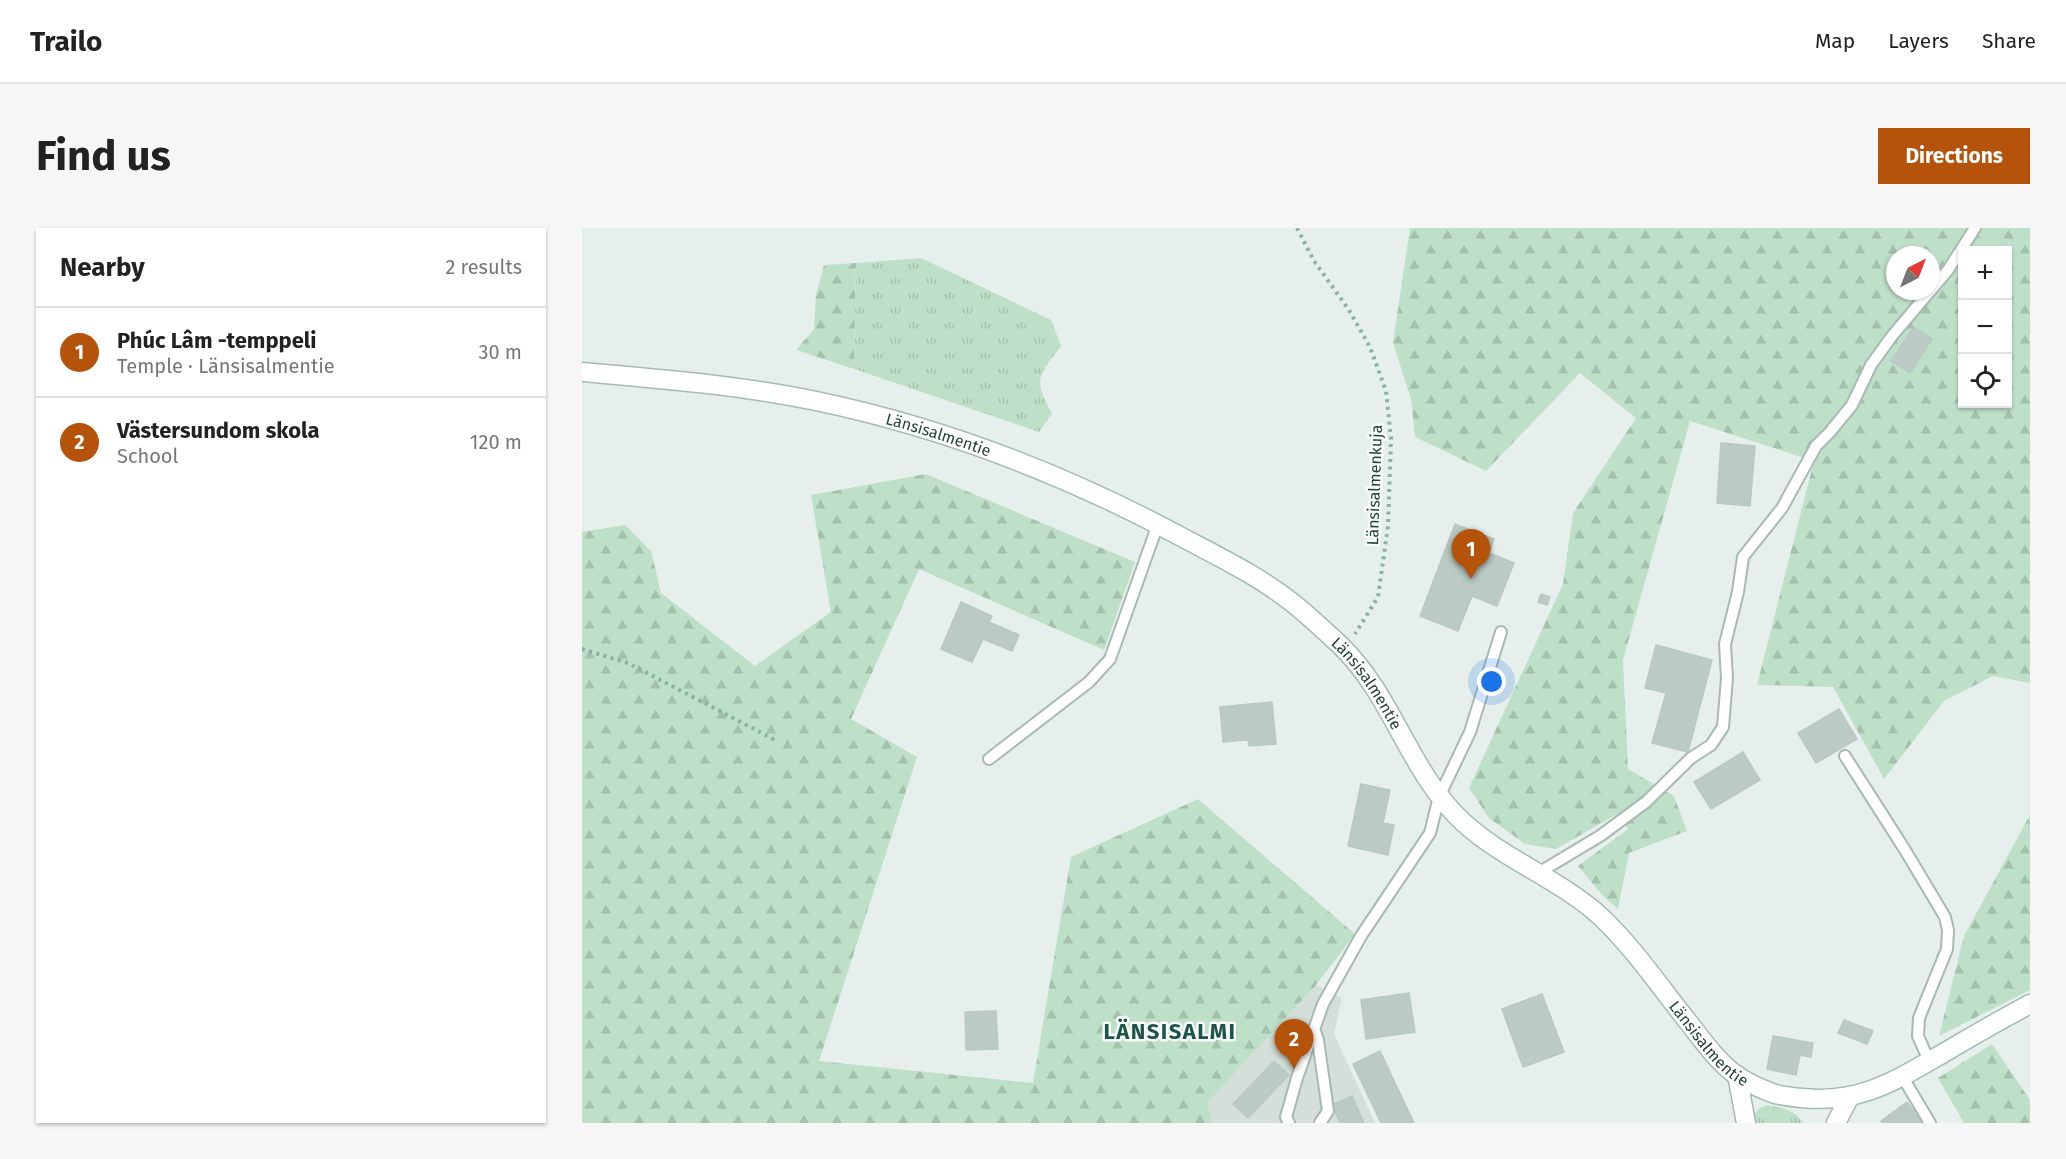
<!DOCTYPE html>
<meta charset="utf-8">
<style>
body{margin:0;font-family:"Fira Sans",sans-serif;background:#f6f6f6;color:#222}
.controls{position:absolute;right:18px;top:18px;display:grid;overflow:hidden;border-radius:0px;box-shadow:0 2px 4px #0004}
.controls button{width:54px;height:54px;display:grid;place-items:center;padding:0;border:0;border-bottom:2px solid #e0e0e0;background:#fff;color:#222;font:30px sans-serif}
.compass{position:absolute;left:1304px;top:18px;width:54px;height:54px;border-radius:50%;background:#fff;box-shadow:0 2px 4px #0004;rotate:42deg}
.you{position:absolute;left:910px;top:454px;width:21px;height:21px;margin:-15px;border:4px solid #fff;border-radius:50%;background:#1a73e8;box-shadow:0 0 0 9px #1a73e833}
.badge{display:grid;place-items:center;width:39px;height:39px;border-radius:50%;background:#b45309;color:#fff;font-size:20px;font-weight:700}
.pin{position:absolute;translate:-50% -50px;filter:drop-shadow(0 2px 3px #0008)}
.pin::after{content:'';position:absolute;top:32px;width:21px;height:18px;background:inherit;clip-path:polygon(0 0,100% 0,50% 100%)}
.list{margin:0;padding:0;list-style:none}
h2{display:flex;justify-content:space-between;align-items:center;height:78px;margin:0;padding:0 24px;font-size:26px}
h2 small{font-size:20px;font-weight:400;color:#767676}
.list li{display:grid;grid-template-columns:39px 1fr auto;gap:18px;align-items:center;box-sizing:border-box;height:90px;padding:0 24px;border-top:2px solid #e0e0e0}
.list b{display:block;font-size:22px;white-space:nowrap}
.list p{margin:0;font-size:20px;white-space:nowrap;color:#767676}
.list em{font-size:20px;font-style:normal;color:#767676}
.icon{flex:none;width:33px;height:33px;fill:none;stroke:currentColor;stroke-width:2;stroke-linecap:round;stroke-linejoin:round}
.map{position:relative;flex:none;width:1448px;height:895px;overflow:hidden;border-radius:0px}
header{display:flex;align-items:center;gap:36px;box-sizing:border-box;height:84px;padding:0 30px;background:#fff;border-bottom:2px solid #e0e0e0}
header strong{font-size:28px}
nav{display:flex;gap:33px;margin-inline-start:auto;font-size:21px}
.intro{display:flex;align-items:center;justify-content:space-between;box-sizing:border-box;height:144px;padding:0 36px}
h1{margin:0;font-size:42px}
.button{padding:15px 27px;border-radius:0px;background:#b45309;color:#fff;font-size:21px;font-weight:700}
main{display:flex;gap:36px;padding:0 36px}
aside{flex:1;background:#fff;border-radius:0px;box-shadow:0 2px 4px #0004}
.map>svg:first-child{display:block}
.built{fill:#d4dfda}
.grass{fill:url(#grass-tufts)}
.forest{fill:url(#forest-firs);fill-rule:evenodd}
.building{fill:#bbcac4;stroke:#b8c9c2;stroke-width:1.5}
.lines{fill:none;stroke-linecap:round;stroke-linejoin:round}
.lane-casing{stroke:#a8b8b2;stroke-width:14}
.street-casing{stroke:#a8b8b2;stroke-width:21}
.secondary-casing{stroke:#a4bbb3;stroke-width:21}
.path{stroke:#86b3a5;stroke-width:4;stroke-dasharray:3 4.5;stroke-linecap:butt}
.lane{stroke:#fff;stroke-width:10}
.street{stroke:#fff;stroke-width:18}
.secondary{stroke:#fff;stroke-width:18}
.labels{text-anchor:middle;stroke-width:5;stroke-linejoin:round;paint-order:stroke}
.street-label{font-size:16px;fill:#24423a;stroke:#f7fbf9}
.district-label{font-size:22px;font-weight:bold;letter-spacing:1.5px;fill:#1f5548;stroke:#f7fbf9}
</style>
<header>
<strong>Trailo</strong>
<nav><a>Map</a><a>Layers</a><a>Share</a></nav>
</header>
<div class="intro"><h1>Find us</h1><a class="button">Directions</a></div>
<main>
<aside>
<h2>Nearby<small>2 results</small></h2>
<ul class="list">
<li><span class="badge">1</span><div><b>Phúc Lâm -temppeli</b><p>Temple · Länsisalmentie</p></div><em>30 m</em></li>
<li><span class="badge">2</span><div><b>Västersundom skola</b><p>School</p></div><em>120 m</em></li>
</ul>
</aside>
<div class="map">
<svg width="1448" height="895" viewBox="0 0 1448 895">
<defs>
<pattern id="grass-tufts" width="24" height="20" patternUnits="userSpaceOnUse" patternTransform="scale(1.5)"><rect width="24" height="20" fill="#bfe0c8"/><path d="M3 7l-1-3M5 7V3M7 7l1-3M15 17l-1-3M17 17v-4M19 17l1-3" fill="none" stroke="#a4c1ad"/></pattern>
<pattern id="forest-firs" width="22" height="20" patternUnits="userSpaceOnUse" patternTransform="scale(1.5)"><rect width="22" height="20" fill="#bfe0c8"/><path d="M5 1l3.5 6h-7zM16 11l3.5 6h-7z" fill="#a4c1ad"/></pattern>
</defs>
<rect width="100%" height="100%" fill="#e6efeb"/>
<!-- built -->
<path class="built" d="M734,757L760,770L752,806L793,895H631L625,875Z"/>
<!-- grass -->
<g class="grass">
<path d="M339,30L469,92L479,118C456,149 451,150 470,186L457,204L272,141L274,35Z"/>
<path d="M1185,877C1200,880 1213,881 1221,895H1173V885L1178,880Z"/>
</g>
<!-- forest -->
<g class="forest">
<path d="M828,0H1448V455L1411,448L1362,473L1302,551L1251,459L1175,457L1232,233L1108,193L1041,432L1046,541L1092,568L1105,603L1047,625L1036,681L1019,666L996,638L1046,601L1035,586L974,621L943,616L907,590L887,560L981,356L991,285L1054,190L998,145L904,243L833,209L829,171L811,115ZM1380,22H1426V176H1380ZM1313,27H1349V63H1313Z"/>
<path d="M274,35L272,141L214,122L232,101L234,67L242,37Z"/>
<path d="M344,246L553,334L522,422L337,341L269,491L335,529L237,833L451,855L489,629L616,571L773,706L734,757L625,875L631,895H0V304L43,297L69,323L79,365L173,438L249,384L229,267Z"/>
<path d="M1448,587V762L1357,808L1382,708Z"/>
<path d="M1410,816L1448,872V895H1382L1356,850Z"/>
</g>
<!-- building -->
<g class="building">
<path d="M1332,99L1350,111L1328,145L1309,133Z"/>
<path d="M1139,215L1173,218L1168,278L1135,275Z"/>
<path d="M873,296L912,311L907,325L932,335L915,378L890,368L876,403L838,388Z"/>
<path d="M959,366L968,369L965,377L956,374Z"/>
<path d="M379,374L410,388L407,394L437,407L430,423L401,411L390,434L359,421Z"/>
<path d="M1074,417L1130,432L1106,524L1070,515L1084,465L1063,460Z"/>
<path d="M690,474L694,516L667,518L666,512L641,514L638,479Z"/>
<path d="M1257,481L1275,511L1234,535L1216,505Z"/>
<path d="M1161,524L1178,552L1129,581L1112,554Z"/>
<path d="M779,556L808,562L801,595L812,597L806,627L766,618Z"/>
<path d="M827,765L833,804L784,811L779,772Z"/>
<path d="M960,766L982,824L941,839L920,781Z"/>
<path d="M414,783L416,821L384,822L383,784Z"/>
<path d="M1262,792L1291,803L1285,816L1256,805Z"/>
<path d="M1191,808L1231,815L1229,829L1218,827L1214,847L1185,841Z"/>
<path d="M798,823L832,895H799L771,836Z"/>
<path d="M692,833L707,847L666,890L651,876Z"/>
<path d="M770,868L782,895H758L750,877Z"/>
<path d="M1325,874L1340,895H1300L1299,893Z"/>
</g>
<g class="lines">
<defs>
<g id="lane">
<path d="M1349,62L1366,42L1393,0"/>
<path d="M1263,528L1323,622L1363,689L1366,702L1365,721L1337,790L1336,808L1347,833"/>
<path d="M407,531L507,454L528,431L576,296"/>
<path d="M958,644L1018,608L1064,574L1109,530L1129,517L1141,499L1145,450L1143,416L1156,364L1161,329L1200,280L1234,218L1248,204L1270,177L1289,137L1310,108L1348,63"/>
<path d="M732,801L736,812L746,883L738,895"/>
<path d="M1320,848L1348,895"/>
<path d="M707,895L704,889L715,850L741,776L779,708L848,605L857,569L888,504L919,404"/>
</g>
<g id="street">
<path d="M1155,847L1164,895"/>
<path d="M1254,895L1268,868"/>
</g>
<g id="secondary">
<path id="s1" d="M0,144C78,151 157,157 234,173C359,199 479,245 592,305C633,327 676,347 712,376C728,389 743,403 758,417C812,469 827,545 882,595C923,632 977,651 1018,688C1052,720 1078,759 1107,795C1121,813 1135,833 1154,847C1166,855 1179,861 1193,866C1201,868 1210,869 1219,870C1280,876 1314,852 1365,823C1392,807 1420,791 1448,776"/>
</g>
</defs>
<!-- lane casing -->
<use href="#lane" class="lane-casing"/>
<!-- street casing -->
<use href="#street" class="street-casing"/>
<!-- secondary casing -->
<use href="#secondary" class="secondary-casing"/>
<!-- path -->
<g class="path">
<path d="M715,0L732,33L767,82L788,119L804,163L809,211L806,298L796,369L773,406"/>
<path d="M0,421L46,435L193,512"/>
</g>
<!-- lane -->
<use href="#lane" class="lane"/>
<!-- street -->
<use href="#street" class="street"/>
<!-- secondary -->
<use href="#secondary" class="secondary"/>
</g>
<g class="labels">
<!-- street labels -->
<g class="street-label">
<text dy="6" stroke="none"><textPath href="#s1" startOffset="363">Länsisalmentie</textPath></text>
<text transform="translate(792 257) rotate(-88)" y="6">Länsisalmenkuja</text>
<text dy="6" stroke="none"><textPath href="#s1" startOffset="867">Länsisalmentie</textPath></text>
<text dy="6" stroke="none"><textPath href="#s1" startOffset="1371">Länsisalmentie</textPath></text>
</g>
<!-- district labels -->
<g class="district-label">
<text x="588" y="811">LÄNSISALMI</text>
</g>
</g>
</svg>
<div class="controls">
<button>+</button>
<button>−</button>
<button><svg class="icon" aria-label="locate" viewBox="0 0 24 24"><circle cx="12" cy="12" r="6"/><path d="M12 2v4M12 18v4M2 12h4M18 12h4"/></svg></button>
</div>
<svg class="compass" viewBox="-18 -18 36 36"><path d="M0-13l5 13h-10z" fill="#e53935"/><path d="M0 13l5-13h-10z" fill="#767676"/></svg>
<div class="you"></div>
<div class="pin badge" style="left:889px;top:351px">1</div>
<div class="pin badge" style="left:712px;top:841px">2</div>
</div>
</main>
